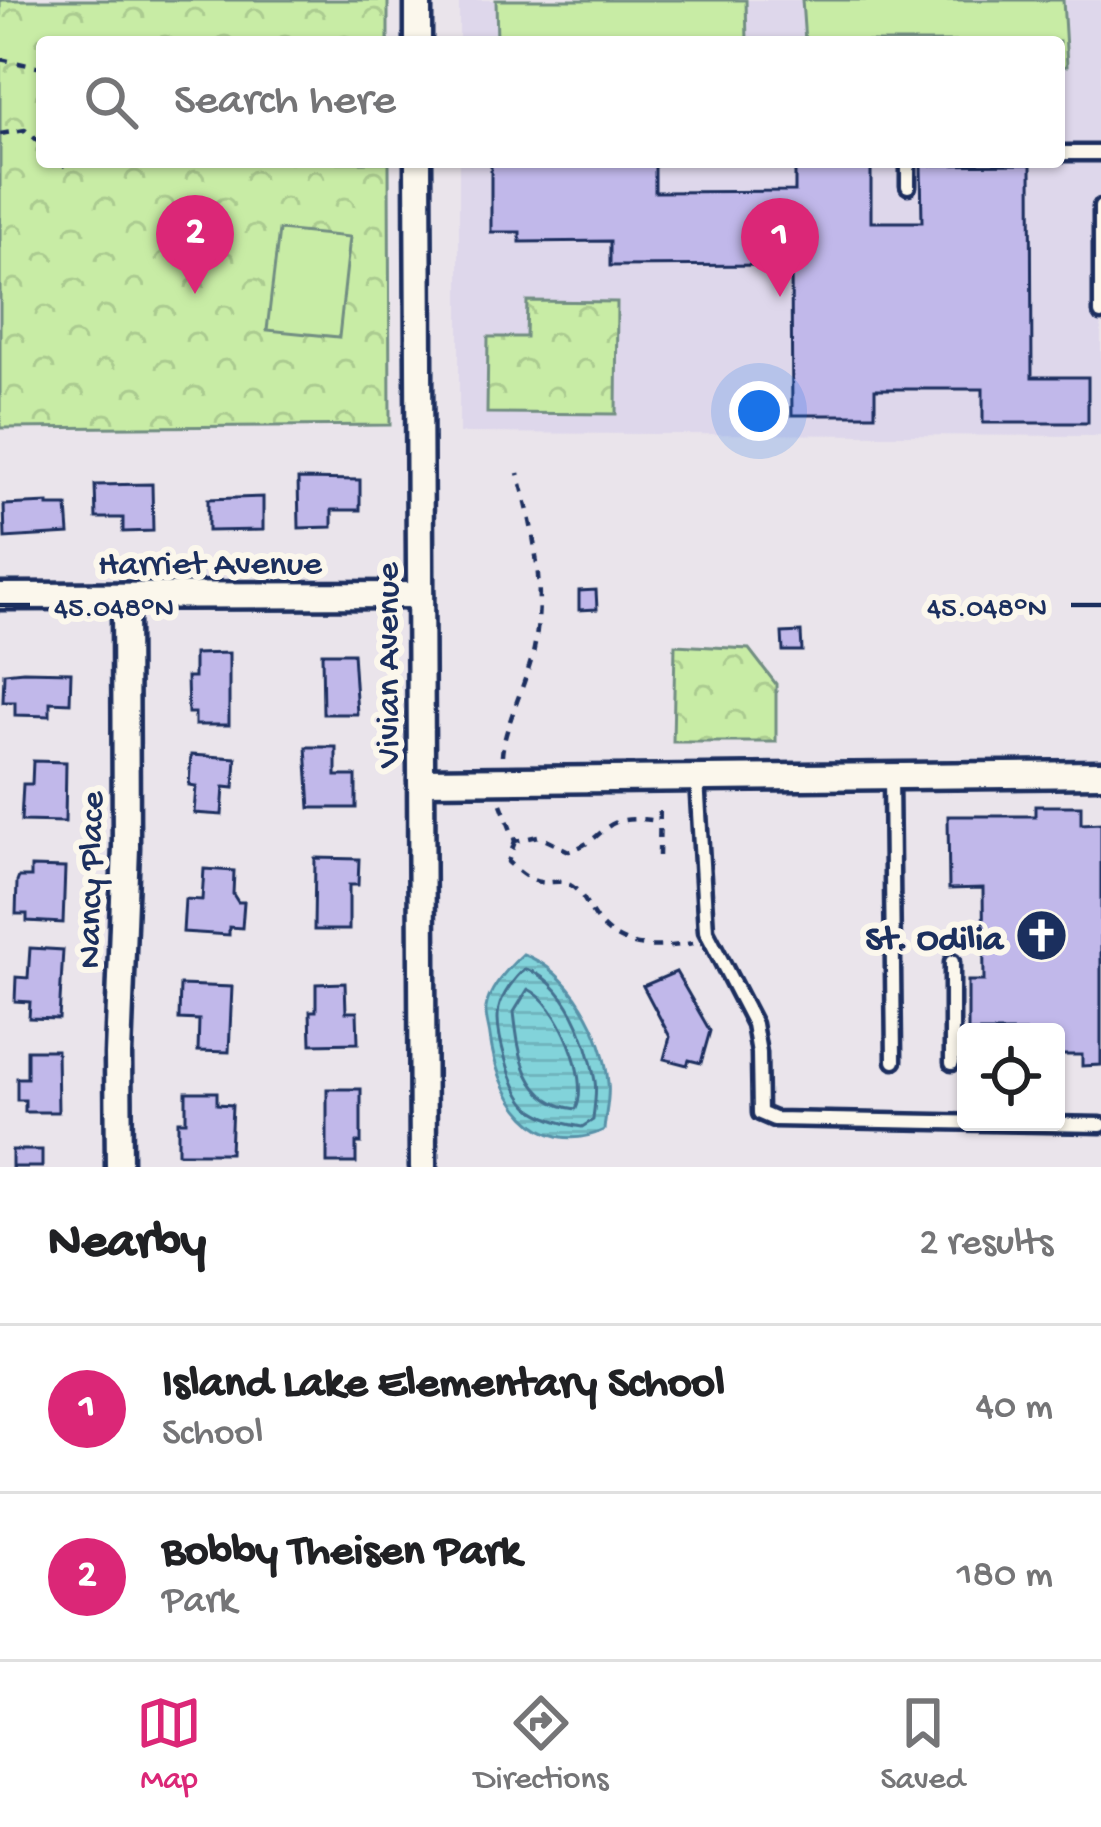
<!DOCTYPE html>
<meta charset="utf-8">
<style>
body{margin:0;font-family:"Gochi Hand",sans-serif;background:#f6f6f6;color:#202124}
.controls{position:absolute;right:36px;bottom:36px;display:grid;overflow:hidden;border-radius:12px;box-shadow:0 3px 9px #0004}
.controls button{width:108px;height:108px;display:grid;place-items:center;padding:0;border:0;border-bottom:3px solid #e0e0e0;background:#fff;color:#202124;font:60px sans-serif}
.you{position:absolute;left:759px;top:411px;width:42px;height:42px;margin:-30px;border:9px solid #fff;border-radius:50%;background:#1a73e8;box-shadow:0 0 0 18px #1a73e833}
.badge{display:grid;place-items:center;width:78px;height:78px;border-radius:50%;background:#db2777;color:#fff;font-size:39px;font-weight:700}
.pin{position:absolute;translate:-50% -99px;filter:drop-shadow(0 3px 6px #0008)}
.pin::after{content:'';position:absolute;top:63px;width:42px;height:36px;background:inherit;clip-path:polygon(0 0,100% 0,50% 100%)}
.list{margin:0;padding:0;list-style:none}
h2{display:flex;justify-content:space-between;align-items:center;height:156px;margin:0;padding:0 48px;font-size:51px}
h2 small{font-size:39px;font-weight:400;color:#757577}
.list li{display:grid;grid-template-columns:78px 1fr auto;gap:36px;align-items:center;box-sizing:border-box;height:168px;padding:0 48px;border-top:3px solid #e0e0e0}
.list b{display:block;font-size:45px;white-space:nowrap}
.list p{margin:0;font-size:39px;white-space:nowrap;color:#757577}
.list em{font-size:39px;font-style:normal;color:#757577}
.icon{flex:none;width:66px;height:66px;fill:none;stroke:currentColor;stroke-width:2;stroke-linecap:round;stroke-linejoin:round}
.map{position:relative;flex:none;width:1101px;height:1167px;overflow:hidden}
.search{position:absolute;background:#fff;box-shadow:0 3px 9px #0004;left:36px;right:36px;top:36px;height:132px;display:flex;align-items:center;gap:30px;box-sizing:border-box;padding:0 42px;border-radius:12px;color:#757577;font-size:45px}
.sheet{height:492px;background:#fff}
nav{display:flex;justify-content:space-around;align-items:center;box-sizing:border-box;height:168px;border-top:3px solid #e0e0e0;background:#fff;font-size:33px;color:#757577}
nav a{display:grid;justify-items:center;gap:6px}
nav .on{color:#db2777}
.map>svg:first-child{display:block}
.built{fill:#ded7eb}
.park{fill:url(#park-crowns);stroke:#728e82;stroke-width:3}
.garden{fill:#c8eca5;stroke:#728e82;stroke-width:3}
.water{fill:url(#water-rules);stroke:#5991a8;stroke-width:3}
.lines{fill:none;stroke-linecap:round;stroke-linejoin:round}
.shore{stroke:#447190;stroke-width:3}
.building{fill:#c1b8ea;stroke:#1b2f5e;stroke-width:3}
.service-casing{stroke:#1b2f5e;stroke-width:21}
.minor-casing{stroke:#1b2f5e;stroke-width:33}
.path{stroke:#1b2f5e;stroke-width:4.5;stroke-dasharray:9 9;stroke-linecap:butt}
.service{stroke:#fbf7ec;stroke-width:12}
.minor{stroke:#fbf7ec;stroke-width:24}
.ticks{fill:none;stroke:#1b2f5e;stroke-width:4.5}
.labels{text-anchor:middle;stroke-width:12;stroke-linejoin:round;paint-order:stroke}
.street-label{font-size:36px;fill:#1b2f5e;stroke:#fbf7ec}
.poi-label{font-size:36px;font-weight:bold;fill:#1b2f5e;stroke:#fbf7ec;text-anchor:end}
.ticks-label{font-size:30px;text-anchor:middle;fill:#1b2f5e;stroke:#fbf7ec;stroke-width:12;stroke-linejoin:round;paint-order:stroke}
</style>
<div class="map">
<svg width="1101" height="1167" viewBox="0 0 1101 1167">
<defs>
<pattern id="park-crowns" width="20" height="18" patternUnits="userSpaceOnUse" patternTransform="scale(3)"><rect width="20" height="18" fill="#c8eca5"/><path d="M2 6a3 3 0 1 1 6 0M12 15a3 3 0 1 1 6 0" fill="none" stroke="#abcb90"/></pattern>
<pattern id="water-rules" width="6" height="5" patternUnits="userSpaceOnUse" patternTransform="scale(3)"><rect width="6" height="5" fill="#82d3da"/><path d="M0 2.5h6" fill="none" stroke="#70b5be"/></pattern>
</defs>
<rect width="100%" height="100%" fill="#eae4eb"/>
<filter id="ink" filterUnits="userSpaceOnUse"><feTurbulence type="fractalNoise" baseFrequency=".00833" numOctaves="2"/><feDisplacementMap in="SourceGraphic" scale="24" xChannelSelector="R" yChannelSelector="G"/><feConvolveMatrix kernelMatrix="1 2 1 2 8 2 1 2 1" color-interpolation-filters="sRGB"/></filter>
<g filter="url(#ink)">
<!-- built -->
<path class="built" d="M459,0H1101V436L459,433V162H1059V42H459Z"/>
<!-- park -->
<g class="park">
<path d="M0,0H388V42H42V162H389L390,425L0,428Z"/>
<path d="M527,301L617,302L616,414L487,413L488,337H526Z"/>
<path d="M675,645L749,649L776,684V742H673Z"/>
</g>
<!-- garden -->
<g class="garden">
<path d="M496,0H746L747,42H497Z"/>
<path d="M802,0H1063L1067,66L1059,67V42H805Z"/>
<path d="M279,230L350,237L339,337L267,330Z"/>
</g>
<!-- water -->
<path class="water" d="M523,954C571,972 604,1033 608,1083C610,1098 605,1115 604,1130C537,1161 497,1094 490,1036C489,1028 485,1016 486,1008C489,988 509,967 523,954Z"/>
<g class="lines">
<!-- shore -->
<g class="shore">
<path d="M525,969C566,980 589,1043 595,1081C597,1093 594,1107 593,1120L582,1127C564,1124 544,1119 529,1107C512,1091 494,1031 499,1008C502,995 515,977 525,969Z"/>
<path d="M528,989C559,1003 590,1078 576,1109C525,1103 519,1056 514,1012Z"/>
</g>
</g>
<!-- building -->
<g class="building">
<path d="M491,162H655V192L795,191V162H871V222H922L921,165L1031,164L1032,377H1088V423H983V389H875V415H792L791,265L610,266V241L520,242V232H491Z"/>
<path d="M298,479L360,480V510H332V527L299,528Z"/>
<path d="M152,484L153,531L123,532V518H96L95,485Z"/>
<path d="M263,497V530L208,531V499Z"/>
<path d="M48,503V506H67L69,534L5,538L4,505Z"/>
<path d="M596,590L597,609L579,610V591Z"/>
<path d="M801,632L802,651H783L782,633Z"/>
<path d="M229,653V725H195V713H188L187,677H194V654Z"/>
<path d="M322,653H353L357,714H323Z"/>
<path d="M23,671L71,672L70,703L50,702V716L15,715V702H3L4,673Z"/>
<path d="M306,747H336V776H356V808H310Z"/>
<path d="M191,755L236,758L234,788L224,787L222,815L194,813L196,786L189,785Z"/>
<path d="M33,761L66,762L65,822L21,821L23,784H32Z"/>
<path d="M1035,806H1081V824L1101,823V1065L1082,1066V1055H1057L1058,1111L1056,1032H968V981H984L983,888L949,889L948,816H1035Z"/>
<path d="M315,858L359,859L358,885H349V930H314Z"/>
<path d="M31,867L65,868L63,923L27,921V914H16L17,882L19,877H31Z"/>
<path d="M204,869L234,871L233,894L238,902H244L242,928L229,927V935L183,932L185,899L202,900Z"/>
<path d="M30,948L63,950L59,1019L29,1018L30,1002L15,1001L16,977L28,978Z"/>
<path d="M676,972L710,1031L701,1063L689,1060L687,1065L664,1059L670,1037L643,986Z"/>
<path d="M345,983L346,1012H357L358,1043L311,1044L310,1011H316V984Z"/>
<path d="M180,985L232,987L229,1052L198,1051L199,1020L179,1019Z"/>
<path d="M27,1050H57L58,1112H25V1100H17V1078H27Z"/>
<path d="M327,1089H361V1143H356V1163H327Z"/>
<path d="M186,1092H217V1104L232,1105L230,1153H178V1121H186Z"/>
<rect x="12" y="1150" width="30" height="17"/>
</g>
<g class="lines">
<defs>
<g id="service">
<path d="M1059,153H1101"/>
<path d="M908,162V186"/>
<path d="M1101,207V313"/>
<path d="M891,777L894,1061"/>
<path d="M697,779L706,931L754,1024L759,1053L760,1113L774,1119L1101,1125"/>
<path d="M952,962V1063"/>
</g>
<g id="minor">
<path d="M418,42V0"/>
<path d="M418,162L423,1167"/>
<path d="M0,596L420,595"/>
<path d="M421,781L1101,774"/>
<path d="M119,1167L118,1055L126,847L125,596"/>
</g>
</defs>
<!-- service casing -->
<use href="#service" class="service-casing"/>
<!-- minor casing -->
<use href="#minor" class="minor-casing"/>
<!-- path -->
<g class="path">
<path d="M0,59L42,68"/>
<path d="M0,134L25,130L42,144"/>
<path d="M57,162L67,167L76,162"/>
<path d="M502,756C503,729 528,679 534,649C546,590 534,529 518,473"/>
<path d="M501,804L515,841L538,836L569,851C613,837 596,812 659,821"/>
<path d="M515,841L508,862C517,870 527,880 540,882C551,884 558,879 568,884C579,889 586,902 592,913C615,950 653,950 693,943"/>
<path d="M659,856L660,802"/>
</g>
<!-- service -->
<use href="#service" class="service"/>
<!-- minor -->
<use href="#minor" class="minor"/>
</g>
</g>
<!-- ticks -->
<path class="ticks" d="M0,605H30M1071,605H1101"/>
<!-- icons -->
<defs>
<symbol id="church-disc" viewBox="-11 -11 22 22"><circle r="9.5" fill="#1b2f5e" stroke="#fbf7ec"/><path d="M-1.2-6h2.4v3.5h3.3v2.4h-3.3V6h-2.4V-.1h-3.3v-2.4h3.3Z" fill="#fff"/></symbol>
</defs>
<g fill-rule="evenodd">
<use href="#church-disc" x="1012" y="906" width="59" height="59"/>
</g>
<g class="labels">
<!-- street labels -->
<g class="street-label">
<text x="210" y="573">Harriet Avenue</text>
<text transform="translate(384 665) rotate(-90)" y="13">Vivian Avenue</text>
<text transform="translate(87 880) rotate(-89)" y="13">Nancy Place</text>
</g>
<!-- poi labels -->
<g class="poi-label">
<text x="1003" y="948">St. Odilia</text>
</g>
</g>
<g class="ticks-label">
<text x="114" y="616">45.048°N</text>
<text x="987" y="616">45.048°N</text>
</g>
</svg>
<div class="controls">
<button><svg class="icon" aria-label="locate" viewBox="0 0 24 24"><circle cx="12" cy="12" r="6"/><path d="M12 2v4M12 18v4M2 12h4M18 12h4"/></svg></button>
</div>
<div class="you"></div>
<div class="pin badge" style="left:780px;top:297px">1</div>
<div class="pin badge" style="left:195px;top:294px">2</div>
<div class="search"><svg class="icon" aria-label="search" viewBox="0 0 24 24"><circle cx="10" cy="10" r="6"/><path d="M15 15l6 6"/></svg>Search here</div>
</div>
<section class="sheet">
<h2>Nearby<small>2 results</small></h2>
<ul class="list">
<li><span class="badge">1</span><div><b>Island Lake Elementary School</b><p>School</p></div><em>40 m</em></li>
<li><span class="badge">2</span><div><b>Bobby Theisen Park</b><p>Park</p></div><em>180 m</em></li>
</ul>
</section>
<nav>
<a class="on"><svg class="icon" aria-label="map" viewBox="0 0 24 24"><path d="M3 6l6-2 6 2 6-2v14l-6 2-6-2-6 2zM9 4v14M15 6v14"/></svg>Map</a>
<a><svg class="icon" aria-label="directions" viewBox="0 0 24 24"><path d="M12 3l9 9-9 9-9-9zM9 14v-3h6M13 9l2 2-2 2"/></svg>Directions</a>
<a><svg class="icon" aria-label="saved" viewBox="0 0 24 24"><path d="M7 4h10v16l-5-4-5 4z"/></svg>Saved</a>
</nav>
